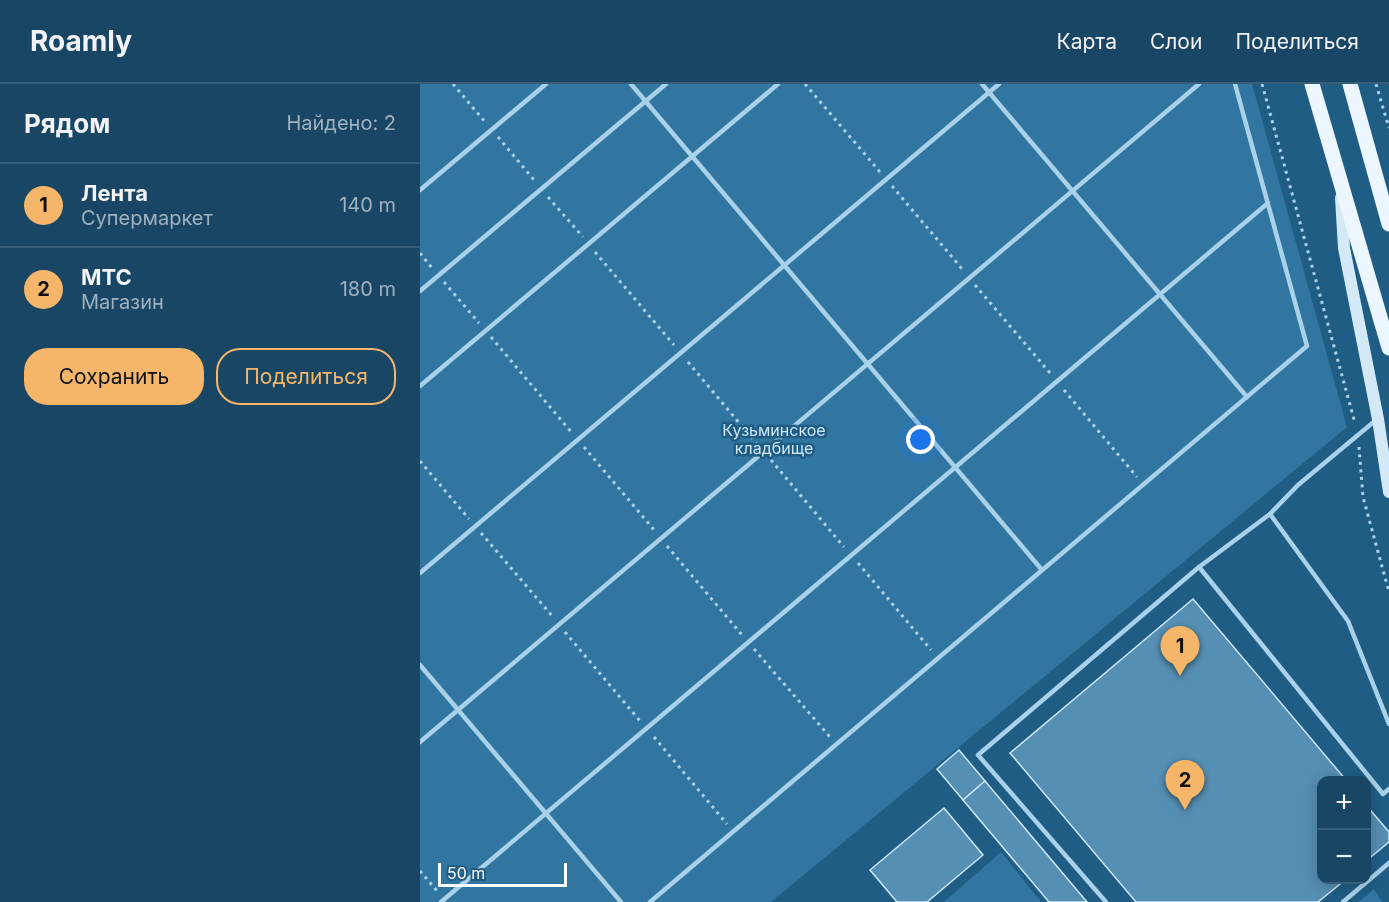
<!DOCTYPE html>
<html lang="ru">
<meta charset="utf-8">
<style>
body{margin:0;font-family:Inter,sans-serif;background:#25506d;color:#f1f3f6}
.controls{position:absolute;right:18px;bottom:18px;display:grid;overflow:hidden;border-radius:12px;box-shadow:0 3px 15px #0003}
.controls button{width:54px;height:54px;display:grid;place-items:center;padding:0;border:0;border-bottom:2px solid #365e78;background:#184664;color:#f1f3f6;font:30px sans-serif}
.scale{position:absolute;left:18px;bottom:15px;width:129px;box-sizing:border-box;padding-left:6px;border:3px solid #fff;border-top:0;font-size:16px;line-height:21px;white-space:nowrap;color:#fff;-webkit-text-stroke:4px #205d85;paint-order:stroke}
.you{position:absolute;left:501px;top:356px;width:21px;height:21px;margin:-15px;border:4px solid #fff;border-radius:50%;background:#1a73e8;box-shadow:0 0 0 9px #1a73e833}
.badge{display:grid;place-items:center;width:39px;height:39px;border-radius:50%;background:#f6b66a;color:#111;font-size:20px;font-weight:700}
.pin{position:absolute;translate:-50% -50px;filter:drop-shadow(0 2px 3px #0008)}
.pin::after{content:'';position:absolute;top:32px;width:21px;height:18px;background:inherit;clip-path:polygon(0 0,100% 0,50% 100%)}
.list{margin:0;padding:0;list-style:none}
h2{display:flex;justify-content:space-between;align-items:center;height:78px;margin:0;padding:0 24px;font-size:26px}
h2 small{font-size:20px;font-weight:400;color:#9fb1bf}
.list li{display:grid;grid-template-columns:39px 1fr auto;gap:18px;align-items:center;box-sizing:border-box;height:84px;padding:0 24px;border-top:2px solid #365e78}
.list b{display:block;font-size:22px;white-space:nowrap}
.list p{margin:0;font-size:20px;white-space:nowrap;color:#9fb1bf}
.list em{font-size:20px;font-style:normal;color:#9fb1bf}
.actions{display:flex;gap:12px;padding:18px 24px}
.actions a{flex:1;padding:14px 0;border:2px solid #f6b66a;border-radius:24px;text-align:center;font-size:21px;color:#f6b66a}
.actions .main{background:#f6b66a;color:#111}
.map{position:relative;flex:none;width:969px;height:818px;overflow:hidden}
header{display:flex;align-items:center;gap:36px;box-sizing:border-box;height:84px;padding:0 30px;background:#184664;border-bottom:2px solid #365e78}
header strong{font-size:28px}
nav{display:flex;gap:33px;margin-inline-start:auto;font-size:21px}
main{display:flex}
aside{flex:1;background:#184664}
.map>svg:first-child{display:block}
.green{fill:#3176a1}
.building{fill:#558fb3;stroke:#cde7f7;stroke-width:1.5}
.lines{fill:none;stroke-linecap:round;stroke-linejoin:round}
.path{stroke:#a9d1e9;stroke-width:3;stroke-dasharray:3 4.5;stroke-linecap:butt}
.lane{stroke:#a9d1e9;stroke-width:4.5}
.secondary{stroke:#d4e9f7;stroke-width:12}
.primary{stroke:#ecf6fe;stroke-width:15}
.labels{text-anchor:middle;stroke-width:5;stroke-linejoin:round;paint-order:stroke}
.park-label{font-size:16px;fill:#cde7f7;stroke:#205d85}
</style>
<header>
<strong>Roamly</strong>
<nav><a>Карта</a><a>Слои</a><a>Поделиться</a></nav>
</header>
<main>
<aside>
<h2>Рядом<small>Найдено: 2</small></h2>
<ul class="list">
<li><span class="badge">1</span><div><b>Лента</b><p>Супермаркет</p></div><em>140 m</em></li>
<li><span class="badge">2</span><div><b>МТС</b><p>Магазин</p></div><em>180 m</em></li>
</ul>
<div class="actions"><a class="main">Сохранить</a><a>Поделиться</a></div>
</aside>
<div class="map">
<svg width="969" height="818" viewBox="0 0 969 818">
<rect width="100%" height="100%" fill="#205d85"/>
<!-- green -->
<g class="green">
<path d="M0,0H832L927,343L351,818H0Z"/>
<path d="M581,768L621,818H523H524Z"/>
<path d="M954,805L962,818H939Z"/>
</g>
<!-- building -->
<g class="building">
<path d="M773,515L926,696H902V796H925L898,818H716L590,669Z"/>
<path d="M539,666L565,697L543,716L517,685Z"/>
<path d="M565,697L667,818H629L543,716Z"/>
<path d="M946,721L969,748V758L946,777Z"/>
<path d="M524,724L563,771L507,818H477L450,786Z"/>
</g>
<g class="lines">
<!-- path -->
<g class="path">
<path d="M33,0L66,39"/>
<path d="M385,0L460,88"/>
<path d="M842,0L935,339"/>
<path d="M956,0L969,44"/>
<path d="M78,53L114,96"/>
<path d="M472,102L543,186"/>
<path d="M128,113L163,153"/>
<path d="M175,168L254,261"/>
<path d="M0,169L12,184"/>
<path d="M24,198L59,239"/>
<path d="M555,201L630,289"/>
<path d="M71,253L152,349"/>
<path d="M268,278L337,360"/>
<path d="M644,306L717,393"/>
<path d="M164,363L235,447"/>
<path d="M939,363L943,413L969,508"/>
<path d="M351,376L424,463"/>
<path d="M0,377L49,435"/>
<path d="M61,449L133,533"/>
<path d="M247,462L322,551"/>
<path d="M438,479L511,566"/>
<path d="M145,548L220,637"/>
<path d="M334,565L410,653"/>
<path d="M234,653L307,740"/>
<path d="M0,787L18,808"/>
</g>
<!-- lane -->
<g class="lane">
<path d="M211,0L622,486"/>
<path d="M562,0L827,313"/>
<path d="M0,106L126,0"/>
<path d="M0,207L246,0"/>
<path d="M0,302L358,0"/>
<path d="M850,430L928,537L969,640"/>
<path d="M779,483L963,710L969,705"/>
<path d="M0,489L579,0"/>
<path d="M0,581L201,818"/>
<path d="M0,658L779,0"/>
<path d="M21,818L848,119"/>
<path d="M230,818L887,262L815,0"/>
<path d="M686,818L558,671L779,483L850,430L878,401L956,336"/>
<path d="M923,818L969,779"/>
</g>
<!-- secondary -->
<path class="secondary" d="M921,114L924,164L958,335L969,408"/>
<!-- primary -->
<g class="primary">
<path d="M892,0L969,264"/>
<path d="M930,0L969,140"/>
</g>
</g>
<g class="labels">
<!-- park labels -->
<g class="park-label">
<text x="354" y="352">Кузьминское<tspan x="354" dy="18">кладбище</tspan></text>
</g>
</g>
</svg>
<div class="controls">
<button>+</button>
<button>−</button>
</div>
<div class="scale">50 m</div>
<div class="you"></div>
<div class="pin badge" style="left:760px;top:592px">1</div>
<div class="pin badge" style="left:765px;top:726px">2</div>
</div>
</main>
